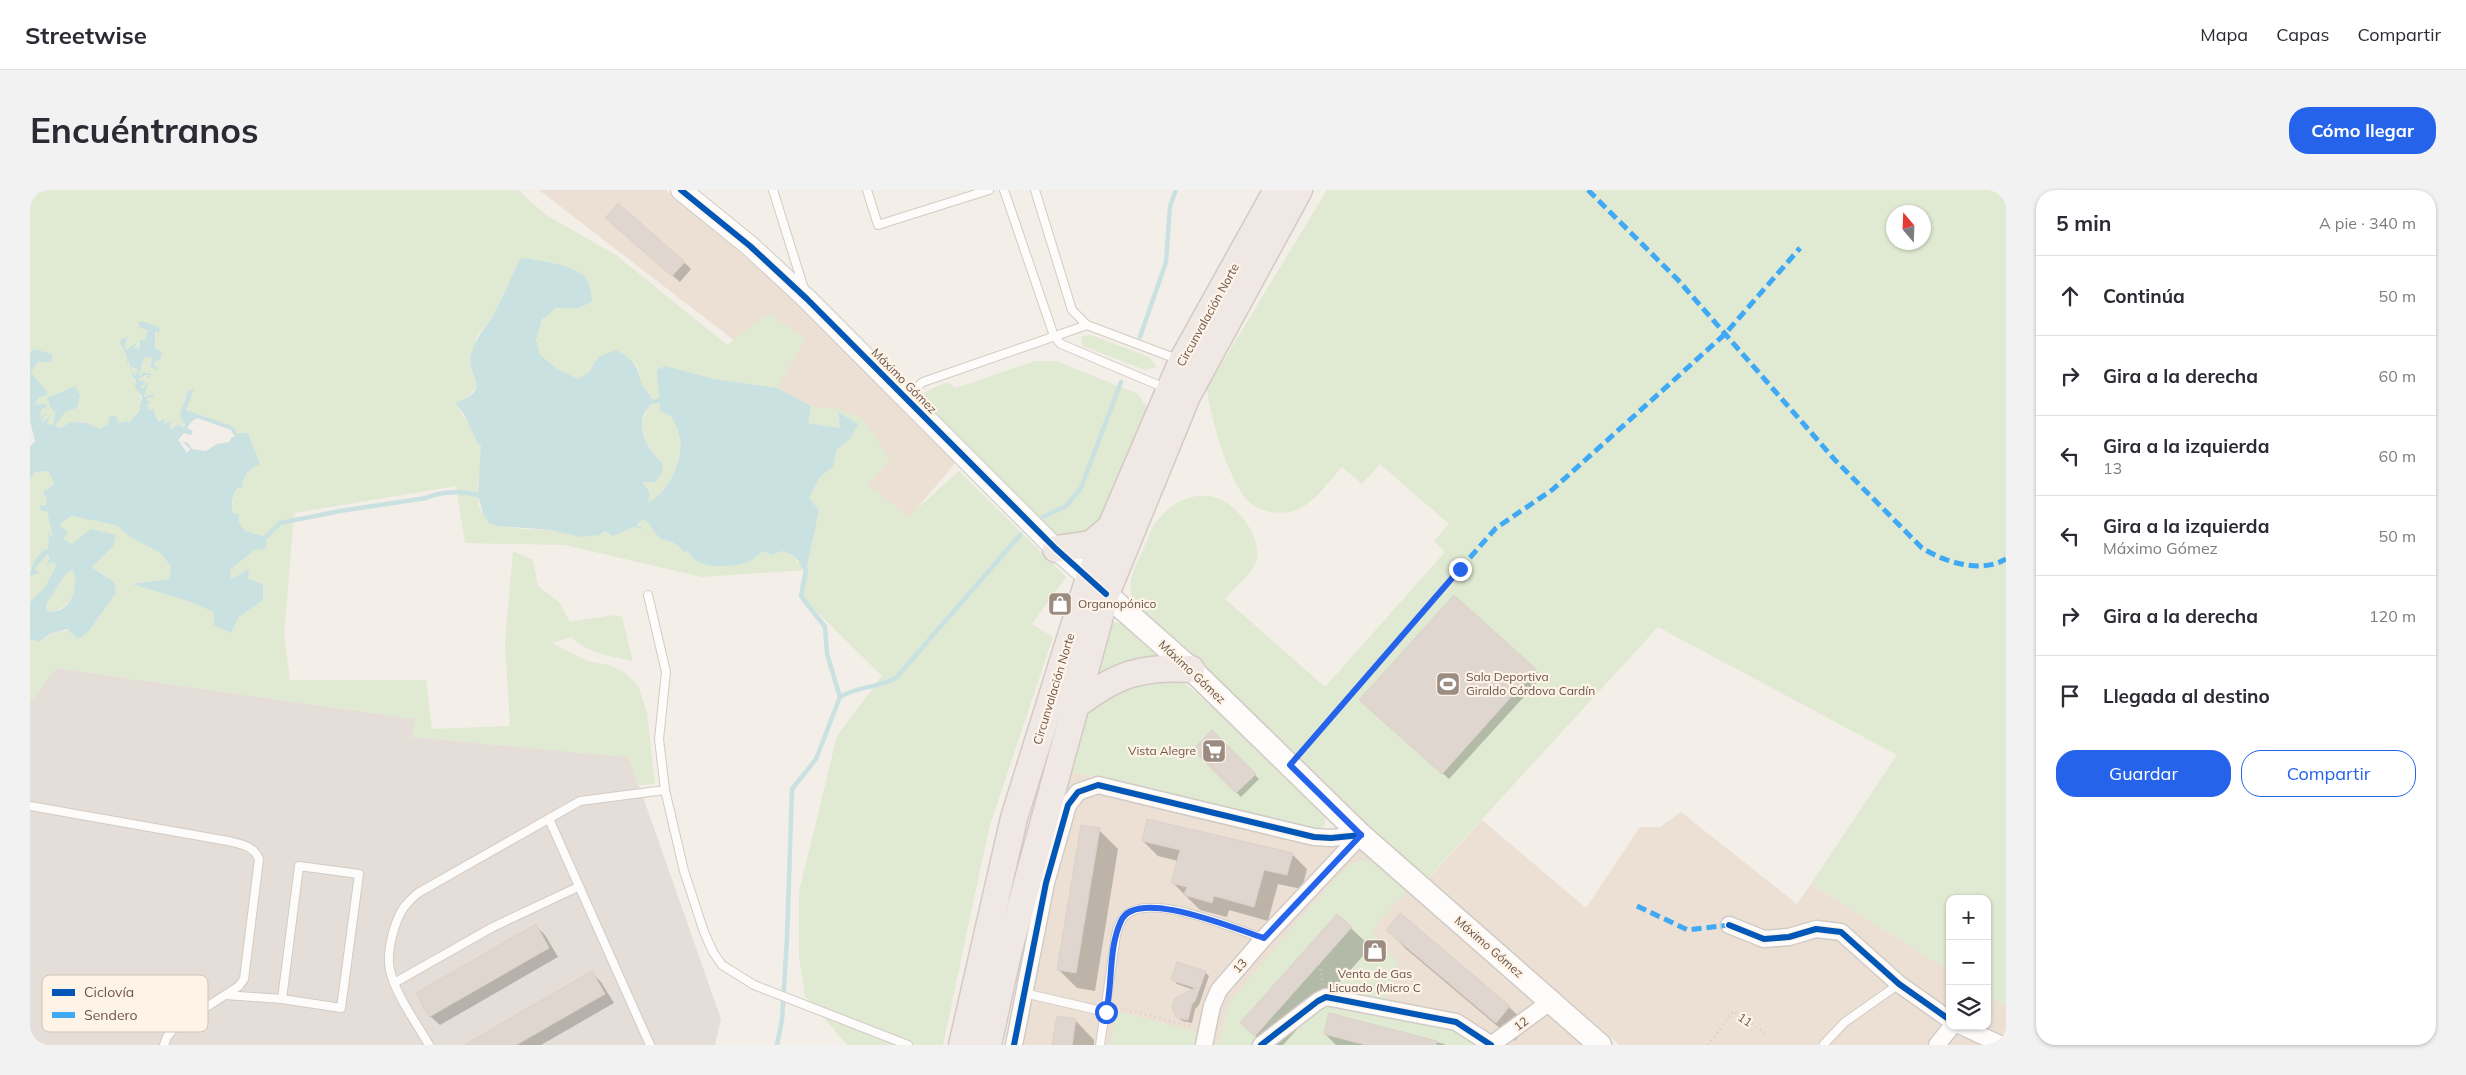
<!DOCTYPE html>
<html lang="es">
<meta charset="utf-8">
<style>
body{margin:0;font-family:Mulish,sans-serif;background:#f2f2f3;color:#2b2b33}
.controls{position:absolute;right:15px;bottom:15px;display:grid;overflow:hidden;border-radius:10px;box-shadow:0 1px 4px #0004}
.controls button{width:45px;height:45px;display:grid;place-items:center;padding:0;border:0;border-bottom:1px solid #e1e1e2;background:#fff;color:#2b2b33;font:25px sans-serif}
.compass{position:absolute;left:1856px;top:15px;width:45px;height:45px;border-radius:50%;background:#fff;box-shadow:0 1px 4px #0004;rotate:341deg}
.stop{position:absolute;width:15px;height:15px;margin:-11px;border:4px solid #2563eb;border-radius:50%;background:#fff}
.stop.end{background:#2563eb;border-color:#fff;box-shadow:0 1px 5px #0008}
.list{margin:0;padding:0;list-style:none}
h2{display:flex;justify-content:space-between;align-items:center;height:65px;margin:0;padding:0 20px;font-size:21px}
h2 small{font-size:16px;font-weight:400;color:#7c7c81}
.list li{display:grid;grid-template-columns:32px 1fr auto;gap:15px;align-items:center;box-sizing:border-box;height:80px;padding:0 20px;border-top:1px solid #e1e1e2}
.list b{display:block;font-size:19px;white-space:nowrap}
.list p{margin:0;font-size:16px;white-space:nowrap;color:#7c7c81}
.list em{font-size:16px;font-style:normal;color:#7c7c81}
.actions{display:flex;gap:10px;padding:15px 20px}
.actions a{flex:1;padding:11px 0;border:1px solid #2563eb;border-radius:20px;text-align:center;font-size:18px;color:#2563eb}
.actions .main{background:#2563eb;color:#fff}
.icon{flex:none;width:28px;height:28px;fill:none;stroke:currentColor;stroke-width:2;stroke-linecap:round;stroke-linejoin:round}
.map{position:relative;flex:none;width:1976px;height:855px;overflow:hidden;border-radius:20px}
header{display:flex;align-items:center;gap:30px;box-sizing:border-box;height:70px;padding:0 25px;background:#fff;border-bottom:1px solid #e1e1e2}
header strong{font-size:24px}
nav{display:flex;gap:28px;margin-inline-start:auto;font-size:18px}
.intro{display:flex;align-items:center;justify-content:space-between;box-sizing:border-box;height:120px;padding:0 30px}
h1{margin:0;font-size:35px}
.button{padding:12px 22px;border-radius:20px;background:#2563eb;color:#fff;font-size:18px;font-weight:700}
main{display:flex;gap:30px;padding:0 30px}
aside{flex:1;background:#fff;border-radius:20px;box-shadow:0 1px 4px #0004}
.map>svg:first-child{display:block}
.residential{fill:#ece0d4}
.industrial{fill:#e5ded8}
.green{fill:#e0e9d2;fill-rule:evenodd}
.water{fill:#cae1e2;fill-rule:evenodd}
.shadow{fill:#0003}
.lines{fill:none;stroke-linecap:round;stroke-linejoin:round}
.stream{stroke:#cae1e2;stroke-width:4.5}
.building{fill:#dfd6cf;stroke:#dbd1ca}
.service-casing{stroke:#d2cbc5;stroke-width:10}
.minor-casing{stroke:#d2cbc5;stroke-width:19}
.tertiary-casing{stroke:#d2cbc5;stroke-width:22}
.secondary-casing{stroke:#d2cac4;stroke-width:25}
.trunk-casing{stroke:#d3cac4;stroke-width:29}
.path{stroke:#d5cdc9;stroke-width:2.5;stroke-dasharray:1 4;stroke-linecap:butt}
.service{stroke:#fdfcfb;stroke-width:8}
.minor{stroke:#fdfcfb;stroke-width:16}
.tertiary{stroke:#fdfcfb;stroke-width:20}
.secondary{stroke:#fdfcfb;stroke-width:22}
.trunk{stroke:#f0e8e4;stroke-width:26}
.quiet{stroke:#3fa9f5;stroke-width:5;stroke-dasharray:10 5;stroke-linecap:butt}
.cycleway-casing{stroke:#fdf3e6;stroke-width:9}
.cycleway{stroke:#0057b8;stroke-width:6}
.route{stroke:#2563eb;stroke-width:6}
.labels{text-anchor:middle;stroke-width:4.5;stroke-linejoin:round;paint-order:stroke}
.street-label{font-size:12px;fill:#6d554a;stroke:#fdf3e6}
.poi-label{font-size:12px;fill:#6d554a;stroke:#fdf3e6;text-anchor:start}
.key{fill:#fdf3e6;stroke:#d2c4b7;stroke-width:1}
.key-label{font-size:14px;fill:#6d554a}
</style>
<header>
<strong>Streetwise</strong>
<nav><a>Mapa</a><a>Capas</a><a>Compartir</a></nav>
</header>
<div class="intro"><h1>Encuéntranos</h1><a class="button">Cómo llegar</a></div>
<main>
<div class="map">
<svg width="1976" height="855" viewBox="0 0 1976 855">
<rect width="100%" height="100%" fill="#f3eee7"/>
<!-- residential -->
<g class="residential">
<path d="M509,0H636L763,107L926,272L879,328L817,278L808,222L781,216L747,198L701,148Z"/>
<path d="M1039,581L1338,661L1560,855H988Z"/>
<path d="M1651,622L1767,714L1781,694L1920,781V836H1957V804L1976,816V855H1590L1397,690L1452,630L1556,718L1610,637H1630Z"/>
</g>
<!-- industrial -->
<path class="industrial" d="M26,478L385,529L383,547L599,567L691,829L685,855H0V512Z"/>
<!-- green -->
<g class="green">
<path d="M0,0H488L516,25L586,65L697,155L739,123L775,149L748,197L772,211L629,190L630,221L641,226C644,232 648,238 649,245C656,269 638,302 617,314L612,292L633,274C615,257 604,236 621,215L619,202L612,195L607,175L568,167L559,182L548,189C537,184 515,176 509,164C502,149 510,127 525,119C530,116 541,118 548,118L560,100C558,95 557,89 553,86C542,76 504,67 490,69L463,125L446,148L444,183L448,191C444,204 437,208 426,214C432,227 449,241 451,256C455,276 440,306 453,324C473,351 553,332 583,345L603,337L612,339L611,337H607L608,332L615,329L630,349L643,351L656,362L659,359C662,381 704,375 721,370C725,369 729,364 733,361L742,365L752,361L763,365L768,373L789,320L779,308L790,287L803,277L807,259L820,249L808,222L810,238L777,233L781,216L811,220L832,228L861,270L837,294L878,327L929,281L1036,387L1002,434L1023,447L959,638L913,855H817L775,806L769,766V702L807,546L852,486L771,406L775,380L672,387L535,355L435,353L426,296L264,323L254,444L260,490H396L402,539L480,536L475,453L483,361L503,370L508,396L529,412L540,432L584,425L592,427L603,471C580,466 559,464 541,447L522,453L557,471L580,475L595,483L608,495L617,523L625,594L609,595L598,567L382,547L385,529L26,478L0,512V449L9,452C26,440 39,439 59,441L86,403L77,386L62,377L83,358L42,354L33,349L29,335L41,326L86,335L100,347L129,362L141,376L139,389L104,394L155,410L184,422L202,442L209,427L233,410L218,389L219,379L200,389V380L236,347L215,341L209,333V324L203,323C200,306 209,294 218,281L205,239L156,220L163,198C147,209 157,224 154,238L148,234L144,238L139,239L133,231L124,226L123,221L125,218L119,222L117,215L120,213V210L118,212L117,208L123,207V204L134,199L114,207L117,195L113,200L110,196L109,189L115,185L121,186L117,182L108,185L114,168L123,167L120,177L128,180L124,176L125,172L130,170L123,146L130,138H110L118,140L115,150L108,153L109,157L106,160L104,156L96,160L95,155L98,148L91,149C89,157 96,164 98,171L99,169V177L108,179L104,188C112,209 116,214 99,233L78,234L70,239L57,233L40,232L31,238L24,236L36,221L44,196L17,208L25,222L23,235L17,234L19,226L13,232L10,230L15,225L10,227L6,215L8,208L18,204C14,195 6,191 1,181L8,172L3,159L0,164Z"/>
<path d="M1297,0H1976V816L1957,804V709H1920V781L1781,694L1867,565L1628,437L1397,689L1108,422C1095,397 1100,387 1112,362C1117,352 1120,340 1127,331C1140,314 1161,302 1183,307C1206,311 1236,351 1225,374C1219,387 1203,398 1195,409L1295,497L1415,362L1404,351L1419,334L1350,274L1332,294L1312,277C1298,292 1284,314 1264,321C1249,325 1228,322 1217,310C1198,288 1180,228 1177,198ZM1864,22H1894V52H1864Z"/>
<path d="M1061,145L1119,167L1127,177L1115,180L1053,156L1051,147Z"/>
<path d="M1005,171H1026L1108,204L1116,216L1118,226L1066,344L1026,354L894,211L892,206L897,201L917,192L926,198Z"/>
<path d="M18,281L24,293L18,299L15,316L10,315L17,321L24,350L18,351V360L15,359L0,378V289L6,282Z"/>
<path d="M17,364L20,367L18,373L24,372L26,376L15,397L0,412V386L8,383L5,379Z"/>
<path d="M44,379C45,384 47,389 47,395C47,409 30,423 17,421L16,415L35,385Z"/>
<path d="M1083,432L1091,433L1133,471L1060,497L1078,435Z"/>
<path d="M1099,491H1152L1263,588L1295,618V634L1288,641L1039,581L1053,533L1065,514Z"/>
<path d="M1332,670C1350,671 1363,690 1376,702L1341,741L1369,773L1352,817L1426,832L1461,855H1188L1199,813L1270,728L1321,673Z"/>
<path d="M1087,821L1169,843L1166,855H1080Z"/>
</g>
<!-- water -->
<g class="water">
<path d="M497,68C514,72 540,74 554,86C560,92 561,104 562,112L548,118H526L512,130L506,150L510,165L527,179L548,189L559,182L568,167L586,160C598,167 606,172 609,185C610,188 611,193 613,196C617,202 622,204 621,213C620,217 617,219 615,222C606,242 619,261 633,274L632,282L626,292H612L620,303L618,313C638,303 656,268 649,245C648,238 644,232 641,226L630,221L627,180L635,176L684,189L747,198L781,216L778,233L810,238L808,222L828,234L820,249L807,259L803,277L790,287L779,308L789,320L776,380L763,365L752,361L742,365L733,361C729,364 725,369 720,371C703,378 663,381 658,359L656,363L643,352L630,349L615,329L608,333L607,337H612V339L603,337L583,346L574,341L570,345L551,347L521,340L467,336L459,333L453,324L448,305L451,255L447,252L434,224L425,213C465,199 436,186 441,165C445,148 455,139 463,125C473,107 481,87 490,69Z"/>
<path d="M108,132H115L130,138L129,143L125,142V157L132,163L130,170L125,172L124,176L128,177V180L120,177L123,167L114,168L109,184L110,186L113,182L121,184L119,188H117V186L119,185H115L109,189V191H114L115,194L110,196L113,199L119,191L114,207L134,199L123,204V207L117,208L118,212L120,210V213L117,215L119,221L125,217L123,221L129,231L135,229L134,234L139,232L141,235L139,239L144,238L148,234L154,238L155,235L150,224L158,201L164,198L156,220L199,235L205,239L208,245L210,243H218L230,274C218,281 213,284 212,298L208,297C202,305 201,313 203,323L209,324V333L215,341L236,347V359L224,360L200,380L201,389L219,379L218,389L233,394V410L209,427L201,443L184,435V422L155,410L102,394L139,389L141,376L129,362L100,347L86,335L41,326L29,335L38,342L33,349L42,354L61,339L86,345L83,357L62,377L84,392L86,403L59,441L48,449L37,439L20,444L9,452L0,449V412L15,397L26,376L24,372L17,374L20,367L17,364L5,379L9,383L0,386C0,375 7,366 15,359L18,360L19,343L23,348L17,321H11L10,315L15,316L17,307L13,305L14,300L18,299L24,293L18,281L6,282L0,289V257L5,251L0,231V164L3,159L22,164V172H8L1,181C6,191 14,195 18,204L8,208L6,215L15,214L16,217L11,220L10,227L17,223L11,230L13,232L20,225L17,234L23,235L25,222L21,218L17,208L45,196L50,206L47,218L36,221L25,236L31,238L40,232L57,233L70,239L78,234L80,226H86L89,233L95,232L94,230L99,233L109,221L112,207L105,197L106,191L101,183H104L105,186L108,179L101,177L100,179L99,170L97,174V168L90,152L91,149L98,147L95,155L96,160L106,153L104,158L109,159L110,150H115L118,140L110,138ZM167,228L201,240L205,247H202L199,252L187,254L176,261L162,259L158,253L152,251L160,259L157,263L148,250L154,243L161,245L163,241L157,238L162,231ZM43,379C50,397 41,425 17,421L16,415L35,385Z"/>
</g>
<!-- shadow -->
<g class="shadow">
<path d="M584,35L654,72L661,79L650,92Z"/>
<path d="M1027,406L1038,410L1034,424L1023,420Z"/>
<path d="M1505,480L1512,487L1419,589L1338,516Z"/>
<path d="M1182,542L1229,589L1211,607L1164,560Z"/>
<path d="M1069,640L1088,659L1065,801L1047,798L1028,779Z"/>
<path d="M1113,651L1262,664L1277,679L1272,699L1248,694L1238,731L1199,720L1197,727L1170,720L1142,692L1148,671L1128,666Z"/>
<path d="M1307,725L1341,757L1253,855H1234L1212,833Z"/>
<path d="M505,735L515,745L528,767L410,835L400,826Z"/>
<path d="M1358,740L1479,817L1498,835L1485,851L1376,759Z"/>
<path d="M1175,782L1179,786L1169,815L1165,819L1162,833L1152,831L1148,827L1164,800L1147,794L1143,790Z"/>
<path d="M562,783L571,792L584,813L511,855H436Z"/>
<path d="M1300,825L1414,854L1415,855H1306L1295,844Z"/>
<path d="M1045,830L1064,850V855H1024Z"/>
</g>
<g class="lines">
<!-- stream -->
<g class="stream">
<path d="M1110,147L1136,72L1140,16L1146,0"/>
<path d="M615,212L635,210"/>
<path d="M1013,327L1036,316L1051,298L1091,192"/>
<path d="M231,349L236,347L250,333L310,321L396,308C412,301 437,300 453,307"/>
<path d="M810,507C827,496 848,498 866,488L990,345"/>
<path d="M747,855L752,830L757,748L762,599L786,569L810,507L797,464L795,437L771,406L776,380L773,375"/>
</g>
</g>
<!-- building -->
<g class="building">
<path d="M588,13L655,72L642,86L575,28Z"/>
<path d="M1027,404L1037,407L1032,423L1022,420Z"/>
<path d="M1424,405L1506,479L1412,584L1329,510Z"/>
<path d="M1182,540L1226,584L1206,603L1163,560Z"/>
<path d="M1117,629L1263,663L1257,685L1234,680L1224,717L1184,706L1182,713L1154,705L1157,697L1141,693L1150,660L1112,651Z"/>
<path d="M1051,635L1070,638L1046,783L1027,780Z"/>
<path d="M1370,723L1480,816L1466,833L1356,740Z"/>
<path d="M1307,724L1322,737L1225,846L1210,833Z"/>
<path d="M506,734L519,758L399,827L386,803Z"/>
<path d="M1147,772L1176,781L1165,811L1162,814L1158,830L1147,828L1142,819L1144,809L1165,798L1141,790Z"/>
<path d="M562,781L575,804L486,855H434Z"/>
<path d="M1299,823L1407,851L1406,855H1336L1294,844Z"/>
<path d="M1027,826L1046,829L1042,855H1022Z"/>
</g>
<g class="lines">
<defs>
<g id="service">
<path d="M743,0L774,99"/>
<path d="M837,0L848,35L959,0"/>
<path d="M974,0L1024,146L1031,154L1135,198"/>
<path d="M1005,0L1042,120L1057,135L1147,169"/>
<path d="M876,206L893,192L1057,135"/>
<path d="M618,405L636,482L629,549L635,600L654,681L674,742L683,762L692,775L724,795L878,855"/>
<path d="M0,616L198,651C211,654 224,656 229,669L214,789L209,796L144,838L137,847L134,855"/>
<path d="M519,629L620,855"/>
<path d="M364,793L463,737L548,697"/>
<path d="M994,803L1076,822"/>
<path d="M196,805L252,809L311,818L329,684L269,676L252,809"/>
<path d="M1794,854L1815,832L1869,794"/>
<path d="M399,855C386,832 366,806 360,780C356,762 364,732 374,717C378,712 383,707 388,703L550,611L635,600"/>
<path d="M1070,855L1086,745C1088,738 1090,730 1096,725C1122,702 1203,739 1233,748"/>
</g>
<g id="minor">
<path d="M1699,735L1734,749L1759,747L1786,739L1811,742L1869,794L1920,830"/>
<path d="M1931,836L1972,855"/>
<path d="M984,855L1016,693L1038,615L1048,602L1068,595L1284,647L1301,648L1331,645"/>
<path d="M1174,855L1182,816L1189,800L1234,748L1331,645"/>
<path d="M1231,855L1288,811L1296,807L1426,832L1462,855"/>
<path d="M1461,855L1520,812"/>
<path d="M1907,855L1922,836"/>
</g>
<path id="tertiary" d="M651,0L720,56L777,109L1026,359L1068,396"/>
<path id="secondary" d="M1076,404L1161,479L1331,645L1570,855"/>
<g id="trunk">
<path d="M1026,359L1061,354L1079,339"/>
<path d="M1045,516C1085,485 1110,476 1161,479"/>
<path d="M932,855L984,628L1059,388L1152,171L1247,0"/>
<path d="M958,855L978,763L1076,404L1157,206L1269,0"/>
</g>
</defs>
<!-- service casing -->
<use href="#service" class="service-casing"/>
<!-- minor casing -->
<use href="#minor" class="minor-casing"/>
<!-- tertiary casing -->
<use href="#tertiary" class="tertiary-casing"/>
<!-- secondary casing -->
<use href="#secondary" class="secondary-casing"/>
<!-- trunk casing -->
<use href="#trunk" class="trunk-casing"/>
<!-- path -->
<g class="path">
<path d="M1270,563L1430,379"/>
<path d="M1289,774L1293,794"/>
<path d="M1086,817L1163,837"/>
<path d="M1678,855L1703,821L1738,845"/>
</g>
<!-- service -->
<use href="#service" class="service"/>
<!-- minor -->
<use href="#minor" class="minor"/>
<!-- tertiary -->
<use href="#tertiary" class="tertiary"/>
<!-- secondary -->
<use href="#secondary" class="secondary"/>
<!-- trunk -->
<use href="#trunk" class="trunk"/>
<!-- quiet -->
<g class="quiet">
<path d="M1558,0L1649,91L1805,270L1892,358C1915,372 1950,384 1976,369"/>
<path d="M1430,379L1466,338L1522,300L1695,144L1770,58"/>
<path d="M1607,716L1658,740L1699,735"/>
</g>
<defs>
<g id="cycleway">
<path d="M651,0L720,56L777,109L1026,359L1076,404"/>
<path d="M1699,735L1734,749L1759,747L1786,739L1811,742L1869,794L1920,830"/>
<path d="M984,855L1016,693L1038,615L1048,602L1068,595L1284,647L1301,648L1331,645"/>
<path d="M1231,855L1288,811L1296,807L1426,832L1461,855"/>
</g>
</defs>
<!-- cycleway casing -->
<use href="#cycleway" class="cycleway-casing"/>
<!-- cycleway -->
<use href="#cycleway" class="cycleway"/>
</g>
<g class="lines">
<!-- route -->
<path class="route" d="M1076,822C1083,793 1078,759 1091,731C1106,696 1207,740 1234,748L1331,645L1260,575L1430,379"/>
</g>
<!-- icons -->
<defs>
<symbol id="shop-square" viewBox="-11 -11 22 22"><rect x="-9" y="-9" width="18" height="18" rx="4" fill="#9c8b81" stroke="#fdf3e6"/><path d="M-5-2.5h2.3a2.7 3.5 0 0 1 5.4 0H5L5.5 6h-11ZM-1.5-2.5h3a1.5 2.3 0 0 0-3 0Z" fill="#fff"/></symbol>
<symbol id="stadium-square" viewBox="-11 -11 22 22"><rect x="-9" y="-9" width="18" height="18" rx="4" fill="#9c8b81" stroke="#fdf3e6"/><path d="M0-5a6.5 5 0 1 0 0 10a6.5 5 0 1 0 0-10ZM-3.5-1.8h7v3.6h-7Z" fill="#fff"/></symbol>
<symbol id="supermarket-square" viewBox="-11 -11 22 22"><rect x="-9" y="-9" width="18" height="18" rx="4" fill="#9c8b81" stroke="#fdf3e6"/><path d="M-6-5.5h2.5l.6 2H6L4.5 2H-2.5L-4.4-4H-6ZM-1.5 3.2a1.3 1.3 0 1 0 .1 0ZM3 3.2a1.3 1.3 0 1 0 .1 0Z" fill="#fff"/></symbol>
</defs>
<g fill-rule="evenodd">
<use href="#shop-square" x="1016" y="400" width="28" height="28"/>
<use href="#stadium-square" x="1404" y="480" width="28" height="28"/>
<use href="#supermarket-square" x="1170" y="547" width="28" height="28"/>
<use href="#shop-square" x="1331" y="747" width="28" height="28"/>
</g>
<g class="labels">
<!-- street labels -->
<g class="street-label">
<text transform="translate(1178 125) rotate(-61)" y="4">Circunvalación Norte</text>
<text transform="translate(874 191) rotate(45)" y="4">Máximo Gómez</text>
<text transform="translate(1162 482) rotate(43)" y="4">Máximo Gómez</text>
<text transform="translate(1024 499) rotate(-73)" y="4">Circunvalación Norte</text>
<text transform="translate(1459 757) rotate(41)" y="4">Máximo Gómez</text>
<text transform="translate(1210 776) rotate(-49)" y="4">13</text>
<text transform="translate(1715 830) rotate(34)" y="4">11</text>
<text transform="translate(1491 834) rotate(-37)" y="4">12</text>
</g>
<!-- poi labels -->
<g class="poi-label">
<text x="1048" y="418">Organopónico</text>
<text x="1436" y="491">Sala Deportiva<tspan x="1436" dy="14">Giraldo Córdova Cardín</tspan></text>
<text x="1166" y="565" text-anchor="end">Vista Alegre</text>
<text x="1345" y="788" text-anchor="middle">Venta de Gas<tspan x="1345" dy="14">Licuado (Micro C</tspan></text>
</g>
</g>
<!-- legend -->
<rect x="12" y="785" width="166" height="57" rx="8" class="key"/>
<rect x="22" y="799" width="23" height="7" fill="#0057b8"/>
<rect x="22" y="822" width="23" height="6" fill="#3fa9f5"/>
<g class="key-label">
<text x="54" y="807">Ciclovía</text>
<text x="54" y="830">Sendero</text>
</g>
</svg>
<div class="controls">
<button>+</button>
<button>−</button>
<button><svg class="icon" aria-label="layers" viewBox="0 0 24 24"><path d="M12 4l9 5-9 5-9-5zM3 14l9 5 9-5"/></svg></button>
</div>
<svg class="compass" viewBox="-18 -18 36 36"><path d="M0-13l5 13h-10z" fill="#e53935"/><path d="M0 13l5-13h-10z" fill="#7c7c81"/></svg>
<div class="stop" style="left:1076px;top:822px"></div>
<div class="stop end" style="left:1430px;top:379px"></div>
</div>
<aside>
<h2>5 min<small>A pie · 340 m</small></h2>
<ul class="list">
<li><svg class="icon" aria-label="ahead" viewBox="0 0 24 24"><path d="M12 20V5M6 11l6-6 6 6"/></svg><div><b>Continúa</b></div><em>50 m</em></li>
<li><svg class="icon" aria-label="right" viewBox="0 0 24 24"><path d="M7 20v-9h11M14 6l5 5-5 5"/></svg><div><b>Gira a la derecha</b></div><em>60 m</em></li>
<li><svg class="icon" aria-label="left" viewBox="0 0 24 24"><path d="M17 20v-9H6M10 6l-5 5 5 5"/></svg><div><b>Gira a la izquierda</b><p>13</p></div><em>60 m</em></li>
<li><svg class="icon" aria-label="left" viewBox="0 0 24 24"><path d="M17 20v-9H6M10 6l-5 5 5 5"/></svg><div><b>Gira a la izquierda</b><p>Máximo Gómez</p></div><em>50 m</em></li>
<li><svg class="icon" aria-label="right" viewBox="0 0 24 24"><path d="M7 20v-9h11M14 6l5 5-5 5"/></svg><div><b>Gira a la derecha</b></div><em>120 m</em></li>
<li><svg class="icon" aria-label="arrive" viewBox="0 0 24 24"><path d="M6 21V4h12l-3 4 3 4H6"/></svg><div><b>Llegada al destino</b></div></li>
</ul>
<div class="actions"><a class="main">Guardar</a><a>Compartir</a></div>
</aside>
</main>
